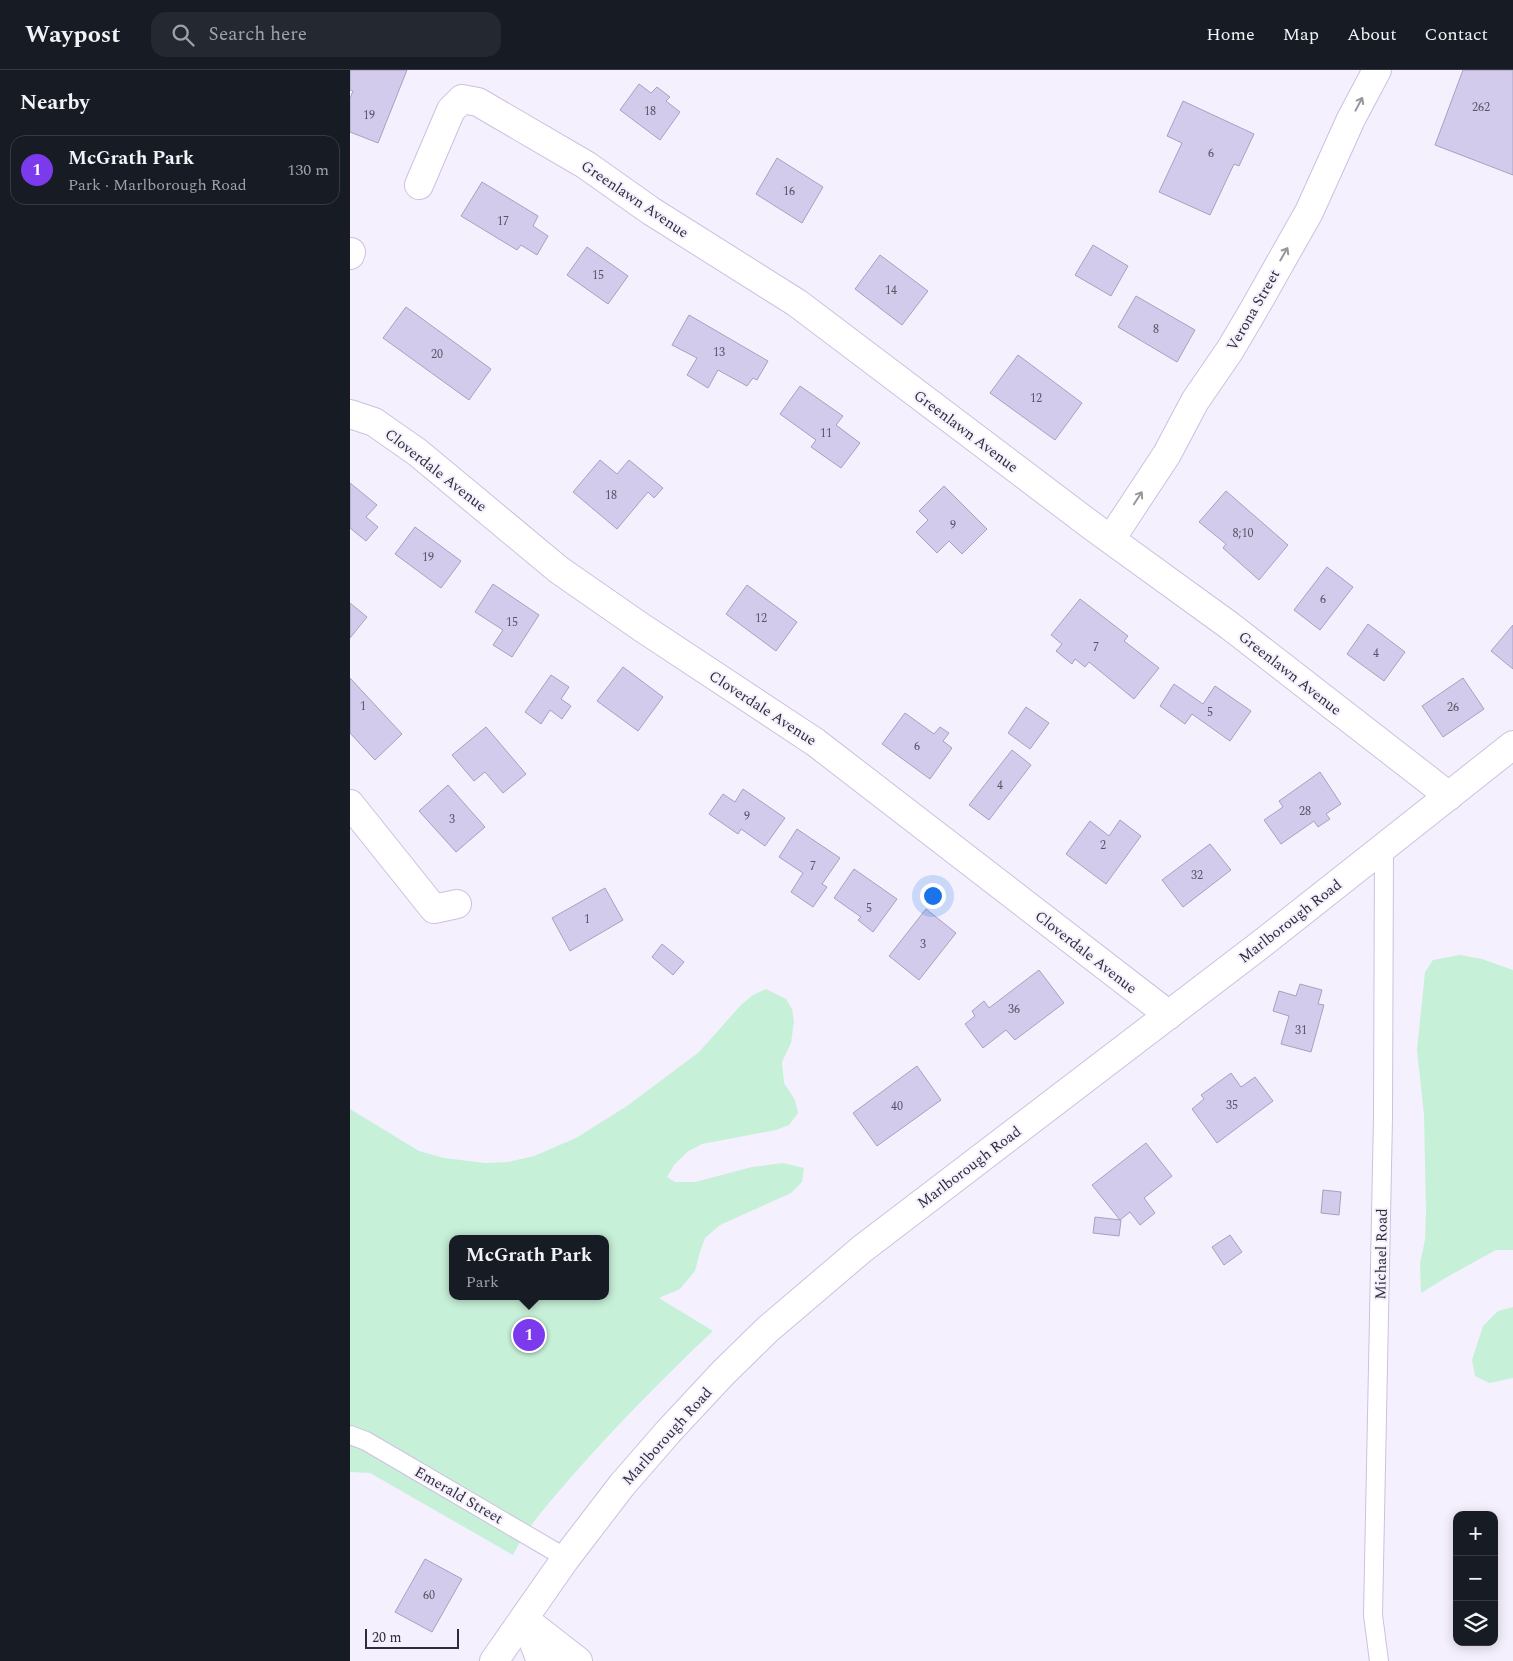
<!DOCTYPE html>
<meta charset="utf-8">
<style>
body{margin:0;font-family:Spectral,serif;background:#242831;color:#f1f3f6}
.controls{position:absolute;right:15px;bottom:15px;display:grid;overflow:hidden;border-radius:10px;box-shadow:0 2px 12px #0003}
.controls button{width:45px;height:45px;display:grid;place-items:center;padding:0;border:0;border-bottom:1px solid #363941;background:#171b24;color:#f1f3f6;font:25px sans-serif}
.scale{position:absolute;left:15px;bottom:12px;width:94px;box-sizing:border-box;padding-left:5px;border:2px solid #312c38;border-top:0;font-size:14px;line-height:18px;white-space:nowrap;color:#312c38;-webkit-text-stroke:4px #f5f0fd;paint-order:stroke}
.you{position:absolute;left:582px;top:825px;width:18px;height:18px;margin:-12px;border:4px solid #fff;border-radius:50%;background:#1a73e8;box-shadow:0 0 0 8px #1a73e833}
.badge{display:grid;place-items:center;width:32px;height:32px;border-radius:50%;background:#7c3aed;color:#fff;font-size:16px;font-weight:700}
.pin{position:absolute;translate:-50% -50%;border:2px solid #fff;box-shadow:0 1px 5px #0006}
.popup{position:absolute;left:99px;top:1165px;width:160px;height:65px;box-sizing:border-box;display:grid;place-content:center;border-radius:10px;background:#171b24;filter:drop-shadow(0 1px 4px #0005);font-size:16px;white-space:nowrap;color:#9ea1a6}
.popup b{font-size:19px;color:#f1f3f6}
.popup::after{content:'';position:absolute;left:50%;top:100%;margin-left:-10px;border:10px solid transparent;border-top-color:#171b24}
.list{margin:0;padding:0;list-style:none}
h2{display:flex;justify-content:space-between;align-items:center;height:65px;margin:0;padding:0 20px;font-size:21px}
h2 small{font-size:16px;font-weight:400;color:#9ea1a6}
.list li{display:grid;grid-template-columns:32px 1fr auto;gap:15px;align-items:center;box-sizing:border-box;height:70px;margin:0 10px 10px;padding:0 10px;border:1px solid #363941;border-radius:15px}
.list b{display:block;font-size:19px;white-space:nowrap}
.list p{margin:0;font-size:16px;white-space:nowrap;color:#9ea1a6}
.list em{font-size:16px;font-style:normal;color:#9ea1a6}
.icon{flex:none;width:28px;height:28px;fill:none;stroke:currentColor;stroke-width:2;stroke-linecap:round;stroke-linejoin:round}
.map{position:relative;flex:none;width:1163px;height:1591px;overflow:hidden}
header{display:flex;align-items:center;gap:30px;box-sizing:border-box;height:70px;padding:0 25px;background:#171b24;border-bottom:1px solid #363941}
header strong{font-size:24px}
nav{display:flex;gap:28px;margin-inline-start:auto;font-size:18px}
.search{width:350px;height:45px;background:#242831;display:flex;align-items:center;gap:12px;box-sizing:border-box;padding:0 18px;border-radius:15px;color:#9ea1a6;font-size:19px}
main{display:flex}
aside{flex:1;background:#171b24}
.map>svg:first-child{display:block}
.green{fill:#c7f0d8;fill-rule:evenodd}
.building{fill:#d3cbec;stroke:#a8a0c0}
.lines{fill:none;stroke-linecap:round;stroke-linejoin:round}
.service-casing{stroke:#cdc0e0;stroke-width:20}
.minor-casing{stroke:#cdc0e0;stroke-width:30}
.tertiary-casing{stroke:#cdc0e0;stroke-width:30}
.service{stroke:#fff;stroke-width:18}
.minor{stroke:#fff;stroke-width:28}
.tertiary{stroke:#fff;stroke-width:28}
.oneway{stroke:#98969c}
.labels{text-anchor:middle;stroke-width:4;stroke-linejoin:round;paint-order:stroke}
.number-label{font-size:12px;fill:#5a5465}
.street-label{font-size:15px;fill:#312c38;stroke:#f5f0fd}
</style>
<header>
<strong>Waypost</strong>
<div class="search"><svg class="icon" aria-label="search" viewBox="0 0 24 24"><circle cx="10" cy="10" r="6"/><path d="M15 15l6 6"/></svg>Search here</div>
<nav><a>Home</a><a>Map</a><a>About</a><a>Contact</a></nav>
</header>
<main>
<aside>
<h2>Nearby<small></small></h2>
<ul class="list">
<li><span class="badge">1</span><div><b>McGrath Park</b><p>Park · Marlborough Road</p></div><em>130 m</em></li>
</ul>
</aside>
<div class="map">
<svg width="1163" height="1591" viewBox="0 0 1163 1591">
<rect width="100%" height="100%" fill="#f5f0fd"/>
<!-- green -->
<g class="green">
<path d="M1110,885L1132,889L1163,900V1180H1146L1097,1207L1071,1223L1070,1193L1075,1170L1076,1141L1074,1045L1067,980L1075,902L1083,890Z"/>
<path d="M416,919L436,929L442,939L444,951L441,973L432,992L434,1013L445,1030L448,1043L439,1055L426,1060L352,1074L337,1082L324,1095L317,1107L325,1112H345L402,1097L433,1093L454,1098L452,1112L441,1123L370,1155L355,1168L350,1182L345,1201L330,1219L309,1228L363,1261C314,1307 267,1355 222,1406C201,1431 178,1455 163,1485L20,1403L0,1402V1039L69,1081L94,1088L135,1093L158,1092L184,1086L226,1068L277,1036L349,982L391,935L403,925ZM103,1169H255V1226H103Z"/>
<path d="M1163,1237V1308L1139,1313L1125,1306L1122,1290L1133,1256L1148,1241Z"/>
</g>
<!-- building -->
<g class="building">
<path d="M0,0H57L28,73L0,62V28L3,21L0,20Z"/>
<path d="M1113,0H1163V105L1085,75Z"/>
<path d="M289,14L301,23L307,17L320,27L316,31L330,42L310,70L270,40Z"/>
<path d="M833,31L904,64L889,96L884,94L860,145L809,122L832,73L817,66Z"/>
<path d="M427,88L473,117L452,153L406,124Z"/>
<path d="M132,112L188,146L183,156L198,166L187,185L171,175L167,180L111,146Z"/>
<path d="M743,175L778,196L761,226L725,205Z"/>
<path d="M237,177L278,206L258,234L217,205Z"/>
<path d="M530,185L578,221L552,255L505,219Z"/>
<path d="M786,226L845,260L827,292L768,257Z"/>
<path d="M56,237L141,299L119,330L33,268Z"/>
<path d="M339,245L418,291L407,310L403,308L397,316L368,300L358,318L337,305L347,288L322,275Z"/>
<path d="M668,285L732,333L705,370L640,323Z"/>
<path d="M450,316L493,346L486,355L510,373L491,398L461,377L466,370L430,344Z"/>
<path d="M250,390L267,404L279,390L313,418L304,428L298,422L267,459L223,422Z"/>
<path d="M0,413L27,435L16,447L28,457L16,471L0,458Z"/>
<path d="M594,416L637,459L612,484L599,471L587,483L566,462L578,450L569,441Z"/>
<path d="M876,421L938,475L909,510L873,478L876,474L849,452Z"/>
<path d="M65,457L111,491L91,518L45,484Z"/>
<path d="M977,497L1003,517L970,560L944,540Z"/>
<path d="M143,514L189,545L162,587L143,575L153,560L125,542Z"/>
<path d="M397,515L447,552L426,581L376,544Z"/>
<path d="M730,529L778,566L774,571L809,598L784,629L739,592L735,597L725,589L722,594L706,581L712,574L701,565Z"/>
<path d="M0,533L17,547L0,568Z"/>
<path d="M1018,554L1055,582L1034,611L997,584Z"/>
<path d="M1163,555V599L1141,581Z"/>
<path d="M273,597L313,627L288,661L247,631Z"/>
<path d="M201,605L219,617L211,629L221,636L212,649L200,640L191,654L175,642Z"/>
<path d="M0,608L52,664L25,690L0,663Z"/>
<path d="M1113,608L1134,639L1093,667L1072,636Z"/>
<path d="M824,614L853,634L865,616L901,641L880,671L842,644L835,654L810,636Z"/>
<path d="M676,637L699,653L680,679L658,663Z"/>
<path d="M555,643L584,664L590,657L599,663L593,671L602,678L580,709L532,674Z"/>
<path d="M136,657L176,704L153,723L135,702L124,711L102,685Z"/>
<path d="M662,680L681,695L639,750L619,735Z"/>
<path d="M970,702L991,734L976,744L980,749L968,757L964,751L931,774L914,750L933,737L929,731Z"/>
<path d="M98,715L135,757L106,782L69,741Z"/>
<path d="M393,719L435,748L415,776L391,759L388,764L359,744L373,724L385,732Z"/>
<path d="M770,750L791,766L756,814L716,784L740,751L759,766Z"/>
<path d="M447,759L490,788L472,814L477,817L463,837L441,822L453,803L429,787Z"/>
<path d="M860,774L881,800L833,837L812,810Z"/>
<path d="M504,799L547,829L523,862L508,850L511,847L484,828Z"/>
<path d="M255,818L273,850L220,881L202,848Z"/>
<path d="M576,839L606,863L569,910L539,886Z"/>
<path d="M312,874L334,892L323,905L302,887Z"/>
<path d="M689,900L714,933L665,970L656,960L633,978L615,954L625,946L622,941L634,931L639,938Z"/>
<path d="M950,914L972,920L968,934L974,935L961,982L931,974L939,946L923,941L929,921L946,926Z"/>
<path d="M567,996L591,1030L527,1076L503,1043Z"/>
<path d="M881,1003L891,1017L905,1007L923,1031L867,1073L842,1039L854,1029L851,1025Z"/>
<path d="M796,1073L822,1106L794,1128L805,1143L790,1155L780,1142L770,1150L742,1115Z"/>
<path d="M973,1120L991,1122L989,1145L971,1143Z"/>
<path d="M745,1147L771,1150L769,1166L743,1163Z"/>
<path d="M880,1165L892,1182L874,1195L862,1177Z"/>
<path d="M75,1489L112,1509L82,1562L45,1542Z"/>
</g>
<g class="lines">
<defs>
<g id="service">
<path d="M0,1365L16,1371L216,1488"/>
<path d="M1029,1591L1023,1545L1033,1047L1034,777"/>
</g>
<g id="minor">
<path d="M69,115L101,40L112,29L128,32L236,95L301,141L447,233L742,456L880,556L1099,726"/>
<path d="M0,185L1,182"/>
<path d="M0,344L24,352L67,382L209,500L291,557L465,672L819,945"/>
<path d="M761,469L817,384L845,331L880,280L903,241L959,142L1001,49L1027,0"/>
<path d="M0,734L84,839L107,834"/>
<path d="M174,1549L228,1591"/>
<path d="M175,1550L191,1591"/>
</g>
<path id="tertiary" d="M144,1591L216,1488L272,1415L318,1362L373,1303L418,1259L512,1179L910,875L1163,675"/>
</defs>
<!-- service casing -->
<use href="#service" class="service-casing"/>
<!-- minor casing -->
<use href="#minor" class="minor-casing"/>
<!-- tertiary casing -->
<use href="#tertiary" class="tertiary-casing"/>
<!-- service -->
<use href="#service" class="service"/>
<!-- minor -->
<use href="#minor" class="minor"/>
<!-- tertiary -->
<use href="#tertiary" class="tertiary"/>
</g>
<!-- one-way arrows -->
<defs><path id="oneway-shaft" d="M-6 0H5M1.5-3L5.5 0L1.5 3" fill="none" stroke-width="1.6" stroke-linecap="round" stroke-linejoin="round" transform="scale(1.25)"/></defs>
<g class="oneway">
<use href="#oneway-shaft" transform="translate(1009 34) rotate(-62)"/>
<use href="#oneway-shaft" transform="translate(934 184) rotate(-60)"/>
<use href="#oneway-shaft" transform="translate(788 428) rotate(-57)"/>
</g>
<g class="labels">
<!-- number labels -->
<g class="number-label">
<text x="1131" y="41">262</text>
<text x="300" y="45">18</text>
<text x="19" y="49">19</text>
<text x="861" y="87">6</text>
<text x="439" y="125">16</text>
<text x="153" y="155">17</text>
<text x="248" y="209">15</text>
<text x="541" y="224">14</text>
<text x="806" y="263">8</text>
<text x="369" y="286">13</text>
<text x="87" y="288">20</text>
<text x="686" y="332">12</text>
<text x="476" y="367">11</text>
<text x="261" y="429">18</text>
<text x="603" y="459">9</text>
<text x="893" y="467">8;10</text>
<text x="78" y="491">19</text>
<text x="973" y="533">6</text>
<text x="411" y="552">12</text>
<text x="162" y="556">15</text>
<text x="746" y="581">7</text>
<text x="1026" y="587">4</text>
<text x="13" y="640">1</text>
<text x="1103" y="641">26</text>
<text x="860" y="646">5</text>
<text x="567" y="680">6</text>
<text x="650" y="719">4</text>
<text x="955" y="745">28</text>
<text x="397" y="750">9</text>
<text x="102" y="753">3</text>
<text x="753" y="779">2</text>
<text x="463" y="800">7</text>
<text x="847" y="809">32</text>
<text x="519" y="842">5</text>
<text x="237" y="853">1</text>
<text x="573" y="878">3</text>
<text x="664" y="943">36</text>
<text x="951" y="964">31</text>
<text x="882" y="1039">35</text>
<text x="547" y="1040">40</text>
<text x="79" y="1529">60</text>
</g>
<!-- street labels -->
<g class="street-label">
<text transform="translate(285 129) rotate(34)" y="5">Greenlawn Avenue</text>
<text transform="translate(903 240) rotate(-60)" y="5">Verona Street</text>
<text transform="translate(616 361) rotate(37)" y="5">Greenlawn Avenue</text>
<text transform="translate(86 400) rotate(38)" y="5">Cloverdale Avenue</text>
<text transform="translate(940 603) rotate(38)" y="5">Greenlawn Avenue</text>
<text transform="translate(413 638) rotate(33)" y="5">Cloverdale Avenue</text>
<text transform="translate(940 851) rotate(-38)" y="5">Marlborough Road</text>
<text transform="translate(736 882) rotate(38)" y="5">Cloverdale Avenue</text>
<text transform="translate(619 1097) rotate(-37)" y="5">Marlborough Road</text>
<text transform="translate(1031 1184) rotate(-89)" y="5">Michael Road</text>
<text transform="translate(317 1366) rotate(-48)" y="5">Marlborough Road</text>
<text transform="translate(109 1425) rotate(30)" y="5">Emerald Street</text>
</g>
</g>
</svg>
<div class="controls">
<button>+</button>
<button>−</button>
<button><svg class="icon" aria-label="layers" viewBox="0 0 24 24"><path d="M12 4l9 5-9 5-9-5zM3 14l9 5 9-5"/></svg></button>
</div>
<div class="scale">20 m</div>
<div class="you"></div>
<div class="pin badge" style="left:179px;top:1265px">1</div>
<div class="popup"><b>McGrath Park</b>Park</div>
</div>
</main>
